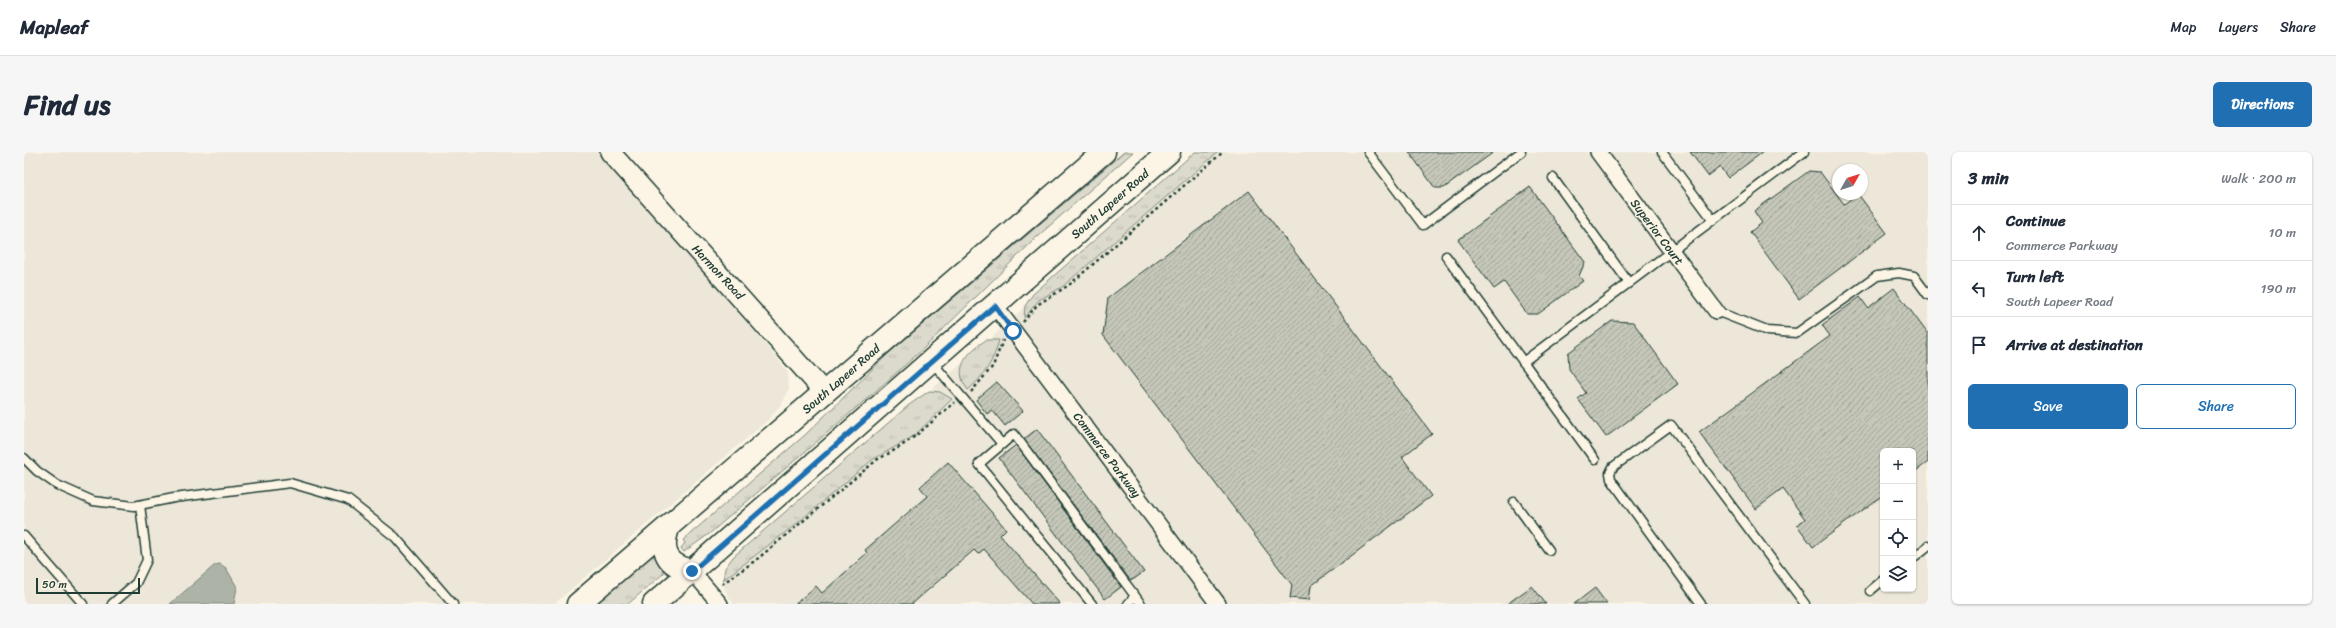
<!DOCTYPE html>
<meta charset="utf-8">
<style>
body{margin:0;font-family:Sriracha,sans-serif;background:#f6f6f7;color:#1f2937}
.controls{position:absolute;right:12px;bottom:12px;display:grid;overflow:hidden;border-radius:6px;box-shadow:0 1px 3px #0004}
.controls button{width:36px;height:36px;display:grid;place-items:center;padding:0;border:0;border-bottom:1px solid #e0e1e3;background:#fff;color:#1f2937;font:20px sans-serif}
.compass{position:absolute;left:1808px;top:12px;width:36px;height:36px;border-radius:50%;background:#fff;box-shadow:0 1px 3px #0004;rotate:51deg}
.scale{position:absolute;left:12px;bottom:10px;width:104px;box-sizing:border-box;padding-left:4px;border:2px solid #1f3d34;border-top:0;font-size:11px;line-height:14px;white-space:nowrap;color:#1f3d34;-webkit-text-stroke:3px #fcf5e5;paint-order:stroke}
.stop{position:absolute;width:12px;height:12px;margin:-9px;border:3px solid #1f6fb2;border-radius:50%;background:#fff}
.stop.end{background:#1f6fb2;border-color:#fff;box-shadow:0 1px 4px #0008}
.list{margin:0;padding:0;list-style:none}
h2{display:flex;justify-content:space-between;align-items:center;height:52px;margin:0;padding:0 16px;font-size:17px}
h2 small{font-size:13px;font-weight:400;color:#747a83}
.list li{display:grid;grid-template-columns:26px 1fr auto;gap:12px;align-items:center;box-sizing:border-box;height:56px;padding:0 16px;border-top:1px solid #e0e1e3}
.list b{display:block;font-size:15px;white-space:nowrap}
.list p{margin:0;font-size:13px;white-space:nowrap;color:#747a83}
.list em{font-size:13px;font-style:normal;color:#747a83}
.actions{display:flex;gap:8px;padding:12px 16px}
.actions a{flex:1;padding:9px 0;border:1px solid #1f6fb2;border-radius:6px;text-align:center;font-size:14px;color:#1f6fb2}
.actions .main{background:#1f6fb2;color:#fff}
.icon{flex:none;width:22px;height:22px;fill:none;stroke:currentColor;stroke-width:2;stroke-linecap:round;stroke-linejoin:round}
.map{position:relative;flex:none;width:1904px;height:452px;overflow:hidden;border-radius:6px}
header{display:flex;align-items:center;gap:24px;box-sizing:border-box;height:56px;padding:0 20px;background:#fff;border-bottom:1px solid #e0e1e3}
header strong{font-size:19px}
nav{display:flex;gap:22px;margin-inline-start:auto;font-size:14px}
.intro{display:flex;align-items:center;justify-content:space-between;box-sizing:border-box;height:96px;padding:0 24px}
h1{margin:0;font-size:28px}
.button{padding:10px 18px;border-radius:6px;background:#1f6fb2;color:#fff;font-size:14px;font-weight:700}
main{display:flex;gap:24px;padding:0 24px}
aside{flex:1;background:#fff;border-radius:6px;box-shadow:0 1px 3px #0004}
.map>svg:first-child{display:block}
.built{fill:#ece7d8;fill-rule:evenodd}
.grass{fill:url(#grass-tufts);stroke:#7e8c80}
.water{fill:#aeb3a7;stroke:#758479}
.building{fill:url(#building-hatch);stroke:#1f3d34}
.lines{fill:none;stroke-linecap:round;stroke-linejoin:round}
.service-casing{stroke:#1f3d34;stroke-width:11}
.minor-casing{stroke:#1f3d34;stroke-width:18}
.tertiary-casing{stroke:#1f3d34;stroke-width:22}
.primary-casing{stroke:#1f3d34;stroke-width:25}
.path{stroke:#1f3d34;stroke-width:2.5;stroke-dasharray:3 3;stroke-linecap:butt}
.service{stroke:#fcf5e5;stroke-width:8}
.minor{stroke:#fcf5e5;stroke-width:15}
.tertiary{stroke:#fcf5e5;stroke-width:19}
.primary{stroke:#fcf5e5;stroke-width:22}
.route{stroke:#1f6fb2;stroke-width:5}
.labels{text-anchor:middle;stroke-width:3;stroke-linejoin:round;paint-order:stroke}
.street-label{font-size:12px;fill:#1f3d34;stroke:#fcf5e5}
</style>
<header>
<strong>Mapleaf</strong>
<nav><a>Map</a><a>Layers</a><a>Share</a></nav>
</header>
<div class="intro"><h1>Find us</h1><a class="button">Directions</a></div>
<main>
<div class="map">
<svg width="1904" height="452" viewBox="0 0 1904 452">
<defs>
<pattern id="grass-tufts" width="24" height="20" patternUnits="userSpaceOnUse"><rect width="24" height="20" fill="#dcdacc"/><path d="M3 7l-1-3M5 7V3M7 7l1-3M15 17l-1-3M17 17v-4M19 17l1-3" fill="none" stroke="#bcbcb0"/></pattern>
<pattern id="building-hatch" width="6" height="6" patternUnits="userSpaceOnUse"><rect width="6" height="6" fill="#c5c7b9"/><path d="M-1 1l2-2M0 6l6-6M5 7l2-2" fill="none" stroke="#9fa397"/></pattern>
</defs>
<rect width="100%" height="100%" fill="#fcf5e5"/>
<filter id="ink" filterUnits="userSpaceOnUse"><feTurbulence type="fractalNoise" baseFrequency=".025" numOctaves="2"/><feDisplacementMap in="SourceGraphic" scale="8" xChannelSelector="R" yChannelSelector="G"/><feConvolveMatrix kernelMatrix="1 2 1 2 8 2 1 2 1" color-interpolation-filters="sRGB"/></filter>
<g filter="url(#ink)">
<!-- built -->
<g class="built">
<path d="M0,0H576L755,208L764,221L765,236L759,250L745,267L530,452H0Z"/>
<path d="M1174,0H1904V452H710L703,443L699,431L701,419L711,403L960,193L1063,96ZM1814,18H1838V42H1814ZM1859,299H1889V437H1859Z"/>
</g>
<!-- grass -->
<g class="grass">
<path d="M1100,0H1109L1014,84L898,198L853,238L685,382L660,400L657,396L661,391L659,388L781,283L865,201Z"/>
<path d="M1171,0H1194L1038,135L1015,148L1000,166L1001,154L1009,142Z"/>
<path d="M962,188H975C970,209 960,224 944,238C928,217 943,200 962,188Z"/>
<path d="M905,239L916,240L928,247L890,284L848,308L771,373L699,428L701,416L709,405L885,253Z"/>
<path d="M628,404H631L640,421L604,452H572Z"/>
</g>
<!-- water -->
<path class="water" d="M196,412L202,416L213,435L210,452H146L191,413Z"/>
<!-- building -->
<g class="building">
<path d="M1385,0H1470L1420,36H1411Z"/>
<path d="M1666,0H1739L1704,26L1696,15L1684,24Z"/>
<path d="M1785,19L1796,20L1820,52L1834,42L1863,81L1775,147L1726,80L1738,71L1730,59Z"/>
<path d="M1506,35L1561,110L1555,124L1559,129L1514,162H1503L1480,130L1470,137L1434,88Z"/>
<path d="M1225,39L1408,282L1378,305L1407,344L1287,434L1285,448L1266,446L1268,433L1079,183L1084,146Z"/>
<path d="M1870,136L1904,182V310L1889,321V299H1859V343L1789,395L1773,373L1781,367L1759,337L1732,357L1675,280L1806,184L1798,173L1836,145L1844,156Z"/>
<path d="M1588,169L1609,170L1654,232L1582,285L1554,247L1562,241L1545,217L1544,201Z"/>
<path d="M973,230L999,259L981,274L968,258L963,262L952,248Z"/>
<path d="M1013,277L1120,420L1110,427L1106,428L1000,287Z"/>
<path d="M992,293L1097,435L1081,447L975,306Z"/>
<path d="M924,310L982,377L976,383L1036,452H1008L960,397L954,402L950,398L888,452H771L792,434L798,441L843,401L841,398L903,344L896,335Z"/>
<path d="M1508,434L1522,452H1483Z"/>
<path d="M1571,436L1583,452H1550Z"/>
</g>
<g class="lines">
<defs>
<g id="service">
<path d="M1344,0L1399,73L1497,0"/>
<path d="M1638,0L1689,68"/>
<path d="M1529,26L1605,131"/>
<path d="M1422,104L1571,308"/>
<path d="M1692,159L1743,179L1773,181L1853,124L1875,121L1890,124L1904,143"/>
<path d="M908,210L978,292"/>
<path d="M1499,210L1780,0"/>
<path d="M0,306L13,319L33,333L69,349L110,354L150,346L266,331L324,348L371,385L429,452"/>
<path d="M1490,350L1525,398"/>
<path d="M0,384L59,452"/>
<path d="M1889,406L1904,394"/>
<path d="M1846,439L1859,428"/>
<path d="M88,452L112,431L123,408L116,353"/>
<path d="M1068,452L955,312L990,282L1117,452"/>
<path d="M1104,452L1111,444"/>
<path d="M1677,452L1587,327L1586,321L1589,315L1647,273L1781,452"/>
</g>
<g id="minor">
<path d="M1574,0L1692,159"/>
<path d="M971,154L1194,452"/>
<path d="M668,419L696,452"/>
</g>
<path id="tertiary" d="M586,0L801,241"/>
<g id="primary">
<path d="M644,376C636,400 643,413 668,419"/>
<path d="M554,452L1080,0"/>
<path d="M630,452L1145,0"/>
</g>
</defs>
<!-- service casing -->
<use href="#service" class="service-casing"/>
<!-- minor casing -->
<use href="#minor" class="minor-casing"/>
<!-- tertiary casing -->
<use href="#tertiary" class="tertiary-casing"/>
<!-- primary casing -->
<use href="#primary" class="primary-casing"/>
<!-- path -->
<g class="path">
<path d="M999,170L1013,153L1045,133L1199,0"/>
<path d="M947,240L969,214L979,188"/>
<path d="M698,432L732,408L854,307C889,290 902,274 931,250"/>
</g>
<!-- service -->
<use href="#service" class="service"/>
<!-- minor -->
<use href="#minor" class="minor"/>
<!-- tertiary -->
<use href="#tertiary" class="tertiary"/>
<!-- primary -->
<use href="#primary" class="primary"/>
</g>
</g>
<g class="lines" filter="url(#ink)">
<!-- route -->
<path class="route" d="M668,419L971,154L989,179"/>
</g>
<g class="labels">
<!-- street labels -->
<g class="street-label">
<text transform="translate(1086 52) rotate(-41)" y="4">South Lapeer Road</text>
<text transform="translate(1633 80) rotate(53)" y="4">Superior Court</text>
<text transform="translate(694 120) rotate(47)" y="4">Harmon Road</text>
<text transform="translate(817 227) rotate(-41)" y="4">South Lapeer Road</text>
<text transform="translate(1083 303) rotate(53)" y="4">Commerce Parkway</text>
</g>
</g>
</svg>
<div class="controls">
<button>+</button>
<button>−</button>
<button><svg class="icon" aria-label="locate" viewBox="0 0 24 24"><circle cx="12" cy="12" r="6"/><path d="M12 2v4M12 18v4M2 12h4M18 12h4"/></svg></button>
<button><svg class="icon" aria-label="layers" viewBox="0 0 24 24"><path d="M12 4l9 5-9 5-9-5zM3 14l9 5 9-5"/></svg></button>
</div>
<svg class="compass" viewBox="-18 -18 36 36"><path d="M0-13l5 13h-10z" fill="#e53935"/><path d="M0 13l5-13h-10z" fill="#747a83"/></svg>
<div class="scale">50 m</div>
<div class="stop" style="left:989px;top:179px"></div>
<div class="stop end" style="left:668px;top:419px"></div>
</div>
<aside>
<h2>3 min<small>Walk · 200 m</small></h2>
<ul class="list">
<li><svg class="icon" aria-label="ahead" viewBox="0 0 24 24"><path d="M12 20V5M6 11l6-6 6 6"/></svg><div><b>Continue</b><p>Commerce Parkway</p></div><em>10 m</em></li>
<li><svg class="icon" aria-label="left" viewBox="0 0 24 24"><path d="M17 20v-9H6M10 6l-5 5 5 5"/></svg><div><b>Turn left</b><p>South Lapeer Road</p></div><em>190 m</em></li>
<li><svg class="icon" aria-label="arrive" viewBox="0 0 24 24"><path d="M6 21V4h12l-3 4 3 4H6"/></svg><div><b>Arrive at destination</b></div></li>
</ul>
<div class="actions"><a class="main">Save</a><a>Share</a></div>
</aside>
</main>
